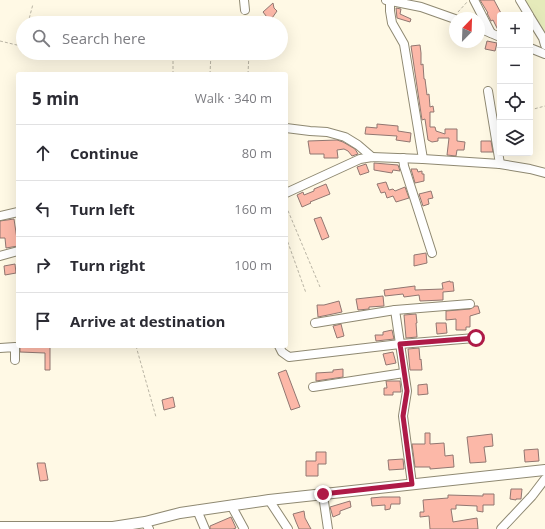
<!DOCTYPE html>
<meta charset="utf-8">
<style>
body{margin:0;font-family:"Open Sans",sans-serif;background:#f7f7f7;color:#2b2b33}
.controls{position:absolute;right:12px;top:12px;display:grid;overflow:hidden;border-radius:4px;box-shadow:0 4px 16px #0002}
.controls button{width:36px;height:36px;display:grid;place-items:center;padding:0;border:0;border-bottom:1px solid #e1e1e2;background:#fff;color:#2b2b33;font:20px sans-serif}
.compass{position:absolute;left:449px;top:12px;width:36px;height:36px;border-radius:50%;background:#fff;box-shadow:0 4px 16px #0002;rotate:23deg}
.stop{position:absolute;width:12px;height:12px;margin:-9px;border:3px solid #ae1a47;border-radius:50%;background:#fff}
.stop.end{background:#ae1a47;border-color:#fff;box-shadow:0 1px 4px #0008}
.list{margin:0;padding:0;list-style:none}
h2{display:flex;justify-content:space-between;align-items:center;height:52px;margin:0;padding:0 16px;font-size:17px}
h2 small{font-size:13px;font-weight:400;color:#7c7c81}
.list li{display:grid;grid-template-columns:26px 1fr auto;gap:12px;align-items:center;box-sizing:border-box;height:56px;padding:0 16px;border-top:1px solid #e1e1e2}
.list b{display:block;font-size:15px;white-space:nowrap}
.list em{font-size:13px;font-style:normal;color:#7c7c81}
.icon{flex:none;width:22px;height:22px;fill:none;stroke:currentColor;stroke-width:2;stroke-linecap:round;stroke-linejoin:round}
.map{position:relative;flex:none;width:545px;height:529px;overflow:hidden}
.search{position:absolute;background:#fff;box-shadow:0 4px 16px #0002;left:16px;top:16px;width:272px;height:44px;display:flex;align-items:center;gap:10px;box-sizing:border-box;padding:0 14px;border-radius:22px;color:#7c7c81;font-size:15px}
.panel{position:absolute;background:#fff;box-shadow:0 4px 16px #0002;left:16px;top:72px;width:272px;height:276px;border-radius:4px}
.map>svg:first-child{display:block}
.green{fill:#e5eaba}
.building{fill:#fcb8a8;stroke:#917771}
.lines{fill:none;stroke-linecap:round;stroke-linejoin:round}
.minor-casing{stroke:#8f8972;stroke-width:10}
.major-casing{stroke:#8f8972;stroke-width:12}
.path{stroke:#bab5a5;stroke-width:1;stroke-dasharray:3 2;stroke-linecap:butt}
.minor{stroke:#fff;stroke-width:8}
.major{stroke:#fff;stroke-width:10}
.route{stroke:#ae1a47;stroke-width:5}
</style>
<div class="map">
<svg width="545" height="529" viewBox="0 0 545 529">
<rect width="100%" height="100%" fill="#fff9e5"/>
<!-- green -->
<path class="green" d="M524,0H545V39Z"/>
<!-- building -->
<g class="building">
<path d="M480,0H494L502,15H500V31L498,30L493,20L491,21L487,13H488Z"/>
<path d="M273,3L274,8L277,11L270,21L263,12Z"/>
<path d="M396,8L401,9L400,14L411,19L410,22L397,18Z"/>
<path d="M487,41L497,43L495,51L485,49Z"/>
<path d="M420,45L421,53V65L423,64L424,79H425L427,95L429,94L430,107L433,106L434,112H430V127H435L436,131L445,134V129H457V141L465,142L464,150H457L456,156L447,155L449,138H438V141L432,142L428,140L425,119L422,120L411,46Z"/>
<path d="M377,124L398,126V131L411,133L410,142L396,140L397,136L365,134L366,127L377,128Z"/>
<path d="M337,140L343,142L355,149L358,154L352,156L348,151L344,149L337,150L338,158H324V154H310L308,141Z"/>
<path d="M481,141H491L493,152H481Z"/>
<path d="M374,163L398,165L400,171L393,170L392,173L374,170Z"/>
<path d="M366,164L369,172L360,175L357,167Z"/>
<path d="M411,169H417L418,172L422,171V174H424V181L415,183Z"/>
<path d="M386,182L389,190L393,189L395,191L405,187L409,198L396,202L393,196L387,198L385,192L381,193L377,184Z"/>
<path d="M326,184L330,194L310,202L311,203L302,207L297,195L303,192L304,195L314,191V189Z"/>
<path d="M431,191L433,198L428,199L429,204L423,206L419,194Z"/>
<path d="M321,217L329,237L322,240L314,219Z"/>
<path d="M14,219L18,246L6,248L5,238H0V221Z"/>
<path d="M426,253L427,263L414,266V255Z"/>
<path d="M15,264L16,273L5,275L4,266Z"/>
<path d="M450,281V282H453L454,291L443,292V300L420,301L419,295L404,297L403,294L385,296L384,290L415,286V290L443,289L442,283Z"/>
<path d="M383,296L384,306L369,307V309L358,310L356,299Z"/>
<path d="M339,301L342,312L328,315L318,317L317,305H324Z"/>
<path d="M475,306H478L480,313L470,316V327H466V330H456V319L446,320V311L470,309Z"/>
<path d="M416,314L417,323H416L417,337L406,338L404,315Z"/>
<path d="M436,323H446L447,333L437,334Z"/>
<path d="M341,324L344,336L337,338L333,326Z"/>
<path d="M392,330L394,339L376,341L375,335H383V332Z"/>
<path d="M20,346H50V370H45V353L20,352Z"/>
<path d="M419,348L420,360L421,359L422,370H410L408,349Z"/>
<path d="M393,352L396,363L386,365L383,354Z"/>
<path d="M343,369V377L316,381V373L333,372V370Z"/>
<path d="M286,370L300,407L291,410L278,373Z"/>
<path d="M386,381H400L401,392H393V395H384V388H387Z"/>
<path d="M427,384L428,394L418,395V385Z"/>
<path d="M173,397L175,407L164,410L162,400Z"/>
<path d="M425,433H430V444L444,443L445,456L453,455L454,467L430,469V467H415L412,444H425Z"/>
<path d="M492,434L493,446L484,447L486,462L470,463L467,437Z"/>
<path d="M538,449L539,461L525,462L524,450Z"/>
<path d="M316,452H326V464H318V476H306V461H316Z"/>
<path d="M403,459L404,469L389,470L388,460Z"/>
<path d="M37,463H45L48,480L40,481Z"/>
<path d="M511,489H522L521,499H516V500L510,499Z"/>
<path d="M483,494H494V505H483V512L477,511V506L456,505V509H451L453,522L477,518L478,529H430L429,516L420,517V512H424L423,500L448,498V495L483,496Z"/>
<path d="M382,497H400V504H391L390,509L385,510V505L372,506L371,498Z"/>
<path d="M350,501L351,507L340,511V514L333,517L330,507Z"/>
<path d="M304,511L305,518L311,529H299L296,522L293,514Z"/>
<path d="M231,517L236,528L233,529H210V526Z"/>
</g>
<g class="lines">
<defs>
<g id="minor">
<path d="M244,0L245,10"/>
<path d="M386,0L421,7L455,19"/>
<path d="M390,0V11L392,23L404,44L423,159"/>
<path d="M474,0L491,33"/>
<path d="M520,0L529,15"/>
<path d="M530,17L543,38L545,45"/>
<path d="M479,28L500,37"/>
<path d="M530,48L545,54"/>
<path d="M488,91L500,164"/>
<path d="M286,128L310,131L327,132L345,137L358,145L372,157"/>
<path d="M403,158L404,166L432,253"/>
<path d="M286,193L360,159L372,157L423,159L500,164L530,169L545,173"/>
<path d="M0,216L18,212"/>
<path d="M0,256L18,251"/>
<path d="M395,310L407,391L403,416L412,484"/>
<path d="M315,323L395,310L470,304"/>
<path d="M279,346L282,352L289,357L400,344L475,338"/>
<path d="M0,348L15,347V360"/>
<path d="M313,387L404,373"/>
<path d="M323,495L328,529"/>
<path d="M269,500L288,529"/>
<path d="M231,505L244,529"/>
<path d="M197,510L205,529"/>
<path d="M145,522L149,529"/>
<path d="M501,529L532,496L545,479"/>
</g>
<path id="major" d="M0,527H113L145,522L180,513L269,500L545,470"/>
</defs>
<!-- minor casing -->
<use href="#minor" class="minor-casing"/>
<!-- major casing -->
<use href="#major" class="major-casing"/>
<!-- path -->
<g class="path">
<path d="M458,12L468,1"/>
<path d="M247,16L249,23"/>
<path d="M28,23L33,4"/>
<path d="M211,23V22"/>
<path d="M0,41L21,46L23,41"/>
<path d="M173,74V53"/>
<path d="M210,74L211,53"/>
<path d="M248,74L249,53"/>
<path d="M530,110L545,106"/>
<path d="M286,206L320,287"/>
<path d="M286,237L306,293"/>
<path d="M136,346L156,417"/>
</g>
<!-- minor -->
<use href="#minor" class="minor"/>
<!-- major -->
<use href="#major" class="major"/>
</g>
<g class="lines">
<!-- route -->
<path class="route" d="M323,494L412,484L403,416L407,391L400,344L476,338"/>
</g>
</svg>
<div class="controls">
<button>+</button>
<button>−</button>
<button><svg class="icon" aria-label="locate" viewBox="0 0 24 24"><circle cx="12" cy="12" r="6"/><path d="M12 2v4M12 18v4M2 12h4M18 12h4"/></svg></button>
<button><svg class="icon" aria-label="layers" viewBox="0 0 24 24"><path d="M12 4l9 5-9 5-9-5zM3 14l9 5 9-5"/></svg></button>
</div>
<svg class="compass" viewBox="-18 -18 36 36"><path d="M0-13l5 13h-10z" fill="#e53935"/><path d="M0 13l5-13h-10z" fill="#7c7c81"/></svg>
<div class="stop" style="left:476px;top:338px"></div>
<div class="stop end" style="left:323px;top:494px"></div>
<div class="search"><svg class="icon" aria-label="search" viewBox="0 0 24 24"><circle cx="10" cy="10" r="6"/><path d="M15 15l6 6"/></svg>Search here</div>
<section class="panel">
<h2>5 min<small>Walk · 340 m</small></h2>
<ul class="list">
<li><svg class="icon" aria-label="ahead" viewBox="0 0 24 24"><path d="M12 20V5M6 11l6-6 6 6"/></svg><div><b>Continue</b></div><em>80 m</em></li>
<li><svg class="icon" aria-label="left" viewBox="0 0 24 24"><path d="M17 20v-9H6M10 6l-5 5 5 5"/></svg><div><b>Turn left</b></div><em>160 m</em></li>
<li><svg class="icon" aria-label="right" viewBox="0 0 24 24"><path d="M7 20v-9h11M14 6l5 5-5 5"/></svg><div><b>Turn right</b></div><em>100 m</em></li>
<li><svg class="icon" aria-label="arrive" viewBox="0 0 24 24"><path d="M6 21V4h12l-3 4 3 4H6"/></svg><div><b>Arrive at destination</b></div></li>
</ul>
</section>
</div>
